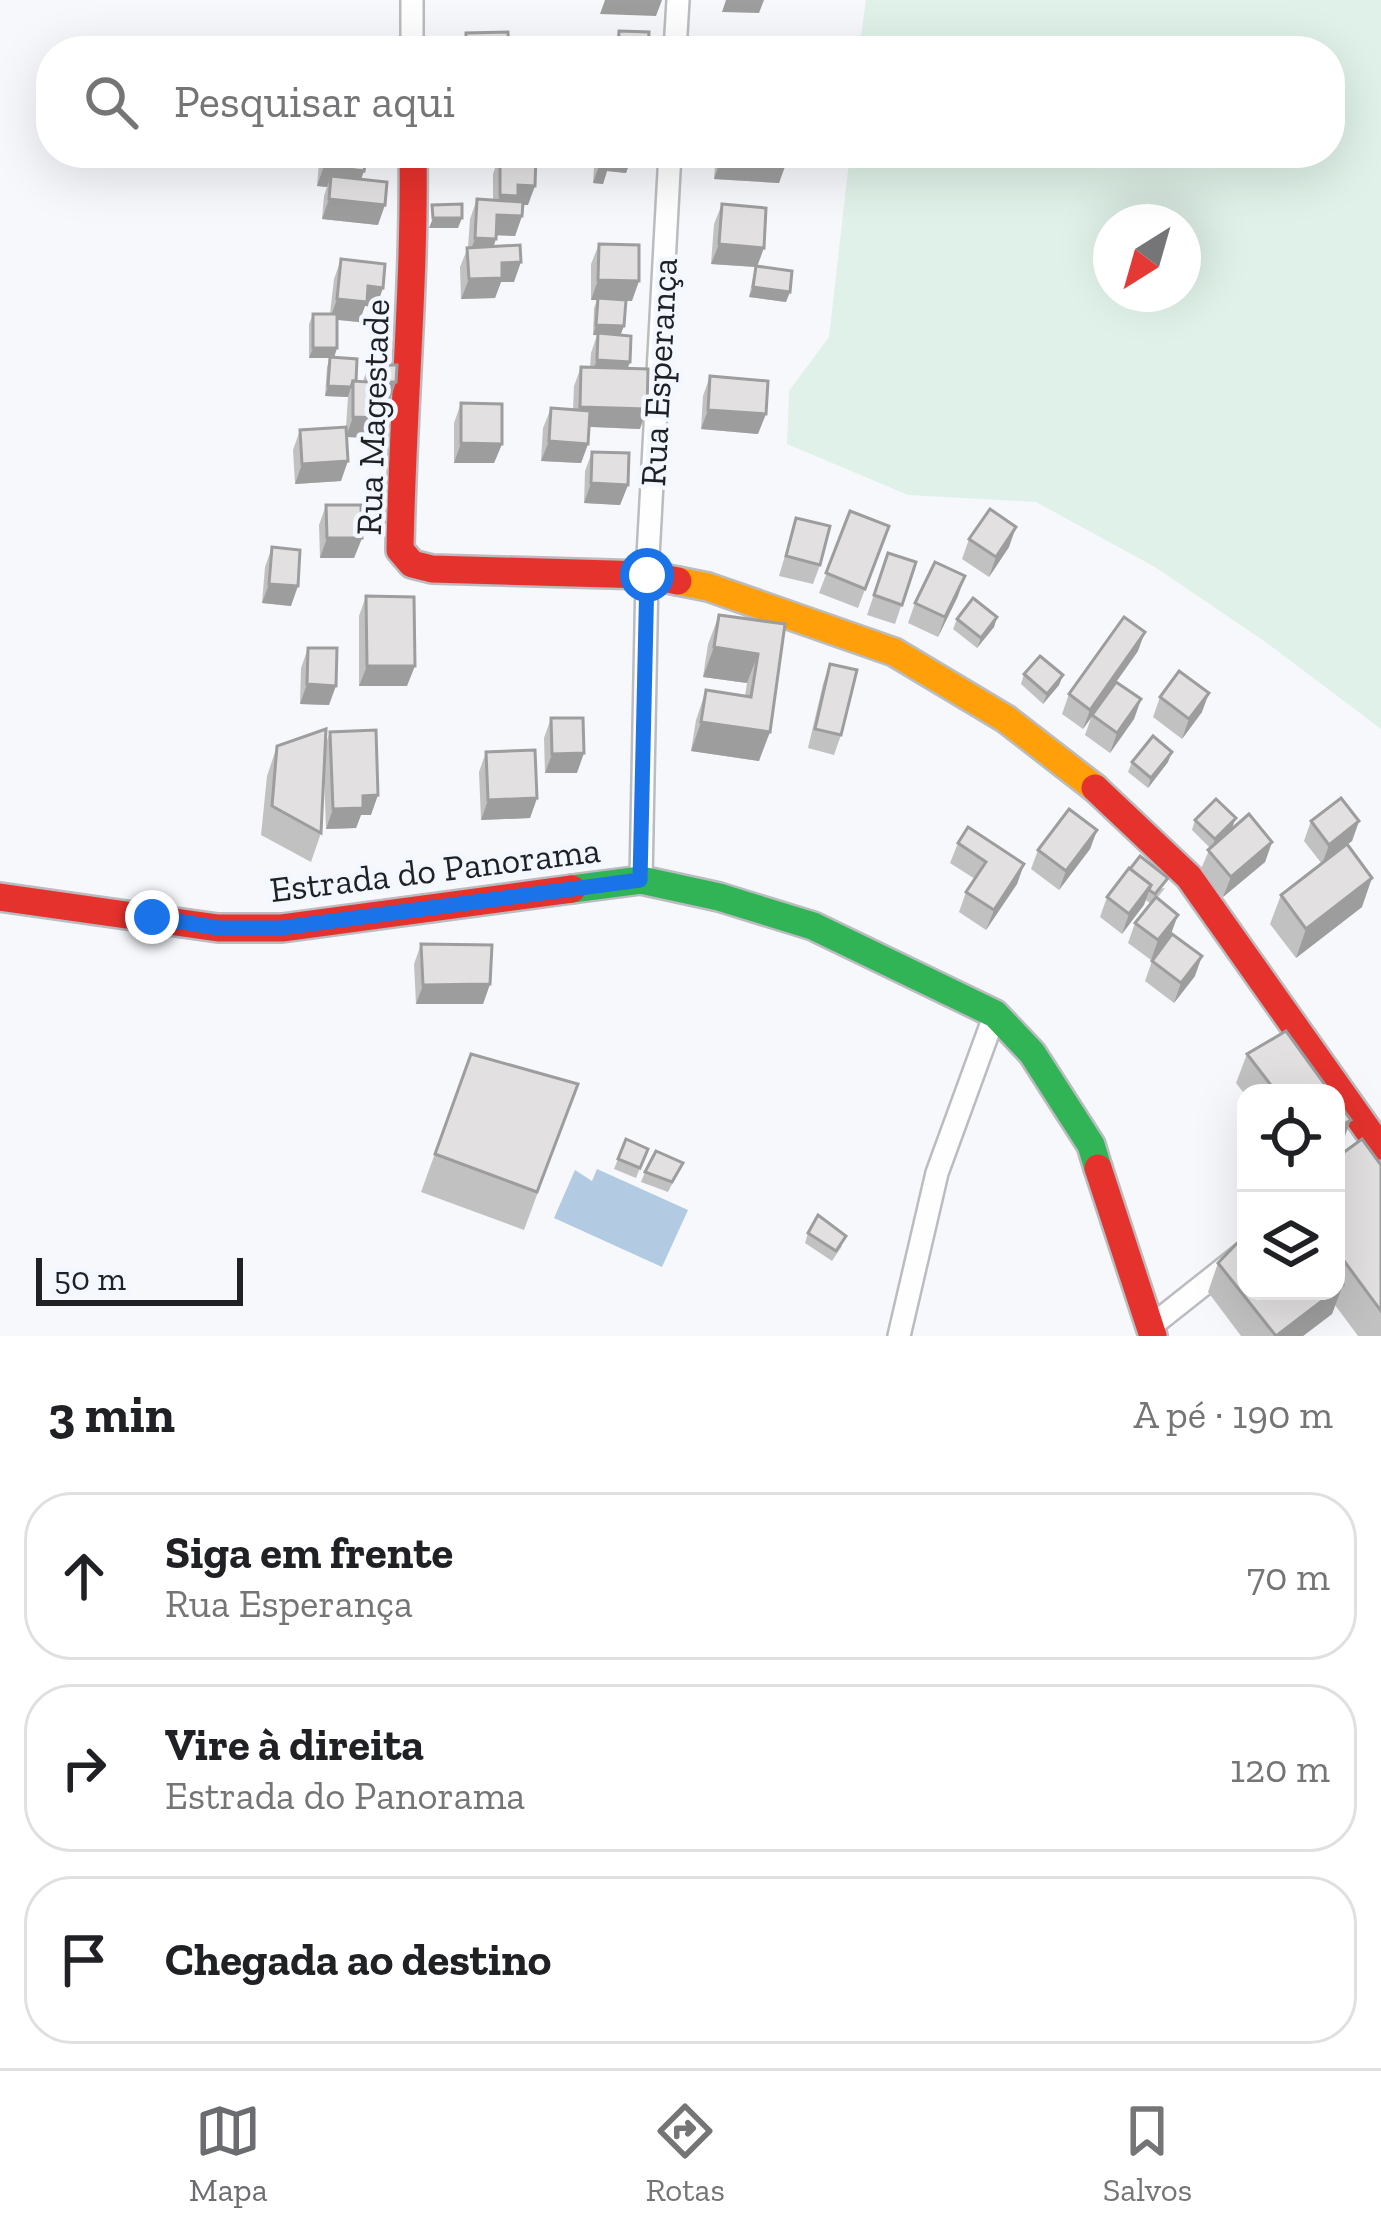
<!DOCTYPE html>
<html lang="pt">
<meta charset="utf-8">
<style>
body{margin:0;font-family:"Zilla Slab",serif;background:#f6f6f6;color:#202124}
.controls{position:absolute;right:36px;bottom:36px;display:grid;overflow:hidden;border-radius:24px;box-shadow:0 12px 48px #0002}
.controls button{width:108px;height:108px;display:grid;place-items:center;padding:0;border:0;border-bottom:3px solid #e0e0e0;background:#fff;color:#202124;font:60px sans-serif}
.compass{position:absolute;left:1093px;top:204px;width:108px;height:108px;border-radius:50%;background:#fff;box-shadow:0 12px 48px #0002;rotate:217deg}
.scale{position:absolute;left:36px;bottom:30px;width:207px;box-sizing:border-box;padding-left:12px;border:6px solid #1f2124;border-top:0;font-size:33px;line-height:42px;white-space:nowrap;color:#1f2124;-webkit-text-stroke:9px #f3f7ff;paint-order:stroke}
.stop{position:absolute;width:36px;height:36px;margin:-27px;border:9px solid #1a73e8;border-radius:50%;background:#fff}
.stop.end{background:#1a73e8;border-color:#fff;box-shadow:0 3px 12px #0008}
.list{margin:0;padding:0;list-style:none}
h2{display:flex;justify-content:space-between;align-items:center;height:156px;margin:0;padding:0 48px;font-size:51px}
h2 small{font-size:39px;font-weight:400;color:#757577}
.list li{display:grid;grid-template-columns:78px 1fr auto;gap:36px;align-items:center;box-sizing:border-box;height:168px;margin:0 24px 24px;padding:0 24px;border:3px solid #e0e0e0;border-radius:48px}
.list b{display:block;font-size:45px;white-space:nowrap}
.list p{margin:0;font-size:39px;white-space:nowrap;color:#757577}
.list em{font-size:39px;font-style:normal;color:#757577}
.icon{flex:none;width:66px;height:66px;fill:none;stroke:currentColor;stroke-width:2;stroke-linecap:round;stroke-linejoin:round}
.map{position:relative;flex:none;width:1381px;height:1336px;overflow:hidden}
.search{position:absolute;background:#fff;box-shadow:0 12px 48px #0002;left:36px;right:36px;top:36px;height:132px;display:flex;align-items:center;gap:30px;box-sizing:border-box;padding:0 42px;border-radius:48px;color:#757577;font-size:45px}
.sheet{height:732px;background:#fff}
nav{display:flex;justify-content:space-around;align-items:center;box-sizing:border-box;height:168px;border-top:3px solid #e0e0e0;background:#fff;font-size:33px;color:#757577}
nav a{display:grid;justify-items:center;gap:6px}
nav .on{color:#6a6c70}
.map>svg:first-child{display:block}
.green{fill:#dff1e8;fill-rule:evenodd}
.water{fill:#b2cbe2}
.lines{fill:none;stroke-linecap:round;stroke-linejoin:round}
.street-casing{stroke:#babcc0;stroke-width:26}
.fast-casing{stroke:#babcc0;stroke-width:32}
.slow-casing{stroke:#babcc0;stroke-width:32}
.jam-casing{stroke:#babcc0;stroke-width:32}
.street{stroke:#fefeff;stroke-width:21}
.fast{stroke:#30b455;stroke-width:27}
.slow{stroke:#ff9f0a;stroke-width:27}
.jam{stroke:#e5322d;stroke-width:27}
.wall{fill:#c2c1c2}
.shaded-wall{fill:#9e9d9e}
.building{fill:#e2e0e1;stroke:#9e9d9e;stroke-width:3}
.route{stroke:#1a73e8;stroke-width:15}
.labels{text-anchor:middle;stroke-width:9;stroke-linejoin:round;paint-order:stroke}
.street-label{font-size:36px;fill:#1f2124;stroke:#f3f7ff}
</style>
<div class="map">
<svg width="1381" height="1336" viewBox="0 0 1381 1336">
<rect width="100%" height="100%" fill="#f6f8fc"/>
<!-- green -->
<path class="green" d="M866,0H1381V729L1267,643L1155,567L1036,502L908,495L787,444L789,391L829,337L850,153H1330V51H859ZM1111,222H1183V294H1111Z"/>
<!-- water -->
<path class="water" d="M597,1169L688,1210L662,1267L554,1218L575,1170L592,1181Z"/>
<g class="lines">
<defs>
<g id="street">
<path d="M412,0V51"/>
<path d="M675,51L678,0"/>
<path d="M641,880L647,575L670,153"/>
<path d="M1150,1327L1246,1251"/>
<path d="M899,1336L937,1173L995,1014"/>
</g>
<path id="fast" d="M572,889L641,880L719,897L813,926L995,1014L1032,1053L1091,1145L1098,1168"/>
<path id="slow" d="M678,581L708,587L894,652L1006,719L1095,788"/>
<g id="jam">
<path d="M413,153C415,285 402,418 400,550L412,564L432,569L647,575L678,581"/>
<path d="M1095,788L1189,877L1379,1146"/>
<path d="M0,897L218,928H282L572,889"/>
<path d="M1098,1168L1153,1336"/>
</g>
</defs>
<!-- street casing -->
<use href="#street" class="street-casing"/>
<!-- fast casing -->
<use href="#fast" class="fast-casing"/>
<!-- slow casing -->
<use href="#slow" class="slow-casing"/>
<!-- jam casing -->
<use href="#jam" class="jam-casing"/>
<!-- street -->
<use href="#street" class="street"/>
<!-- fast -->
<use href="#fast" class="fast"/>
<!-- slow -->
<use href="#slow" class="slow"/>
<!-- jam -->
<use href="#jam" class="jam"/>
</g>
<!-- wall -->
<g class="wall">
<path d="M619,31L648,51H612Z"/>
<path d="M466,33L509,51H459Z"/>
<path d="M323,153H367L361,179L378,225L322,219L324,196L327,187L317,186L319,163Z"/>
<path d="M595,153H633L626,173L607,171L603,184L593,183Z"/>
<path d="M716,153H786L779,183L714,179Z"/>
<path d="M500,154L528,205H523L522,216L515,236L496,235L494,246L514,282H501L495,298L461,299L460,267L468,247L470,219L477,199L493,200V174Z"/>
<path d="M722,204L757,266L786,302L749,297L755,267L711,264L714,224Z"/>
<path d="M599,244L632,301H626L621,335L630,362L627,368L640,429L589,427L588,444L581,463L541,461L543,428L551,408L573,410L574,386L581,367H590L591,353L597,335H593L594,308L597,300H591V264Z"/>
<path d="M341,259L383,288L376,307L365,306L359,322L337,320L334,357L356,381H363L369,365L396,382L389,402H380V418L373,438L347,437L341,481L295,484L293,450L300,430L346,427L348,397L325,396L327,367L330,358H309V324L313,314H330L334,279Z"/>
<path d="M710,376L758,434L701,429L703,396Z"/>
<path d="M461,403L502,444L494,463H454V423Z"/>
<path d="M592,452L628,485L620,505L584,503L585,471Z"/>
<path d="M326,505L362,538L354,558H320L319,525Z"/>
<path d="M850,511L889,526L858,608L819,593Z"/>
<path d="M796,518L820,565L813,584L779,576Z"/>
<path d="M969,539L1009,547L989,577L962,559Z"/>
<path d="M272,547L291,606L262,603L265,567Z"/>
<path d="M888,553L916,562L895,624L867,615Z"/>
<path d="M366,596L407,686H359V616Z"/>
<path d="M958,596L938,637L908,623L915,603Z"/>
<path d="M719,615L785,624L759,761L691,751L696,720L706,690L745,696L747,683L703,677L708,644Z"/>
<path d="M997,617L994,627L977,648L953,629L957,619Z"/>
<path d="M308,648L329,705L300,704L301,668Z"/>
<path d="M1138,651L1116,682L1141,699L1134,719L1110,753L1085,735L1091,718L1083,729L1062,714L1069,694Z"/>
<path d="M830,664L841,735L834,755L808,748L823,684Z"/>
<path d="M1024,674L1063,675L1059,685L1043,704L1021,684Z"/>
<path d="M1160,697L1202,712L1182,739L1153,717Z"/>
<path d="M551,718L577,773H545L544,738Z"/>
<path d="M330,732L371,815H361L356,828L326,829L324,774L321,833L311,862L261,835L267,776L277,746H325Z"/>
<path d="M486,752L537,798L530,818L481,820L479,772Z"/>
<path d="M1132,762H1168L1148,788L1128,772Z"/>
<path d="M1195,820L1232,828L1272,842L1265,862L1223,897L1201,869L1210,848L1192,830Z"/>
<path d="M1311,821H1359L1352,841L1347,845L1362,907L1296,958L1270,924L1281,895L1322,864L1304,841Z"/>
<path d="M1097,830L1090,849L1059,890L1031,869L1038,850Z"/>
<path d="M958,843L1024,864L1017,884L986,930L959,912L966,892L975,879L950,863Z"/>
<path d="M1165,888L1157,898L1171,934L1151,960L1128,943L1135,923L1151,904L1146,900L1122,934L1100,917L1107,897Z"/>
<path d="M421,944L490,984L483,1004H416L414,964Z"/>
<path d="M1152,961L1195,976L1174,1003L1145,981Z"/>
<path d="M471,1054L578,1084L524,1230L421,1192Z"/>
<path d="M1247,1054L1331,1093H1246V1096L1236,1083Z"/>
<path d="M626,1139L648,1149L636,1178L614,1169Z"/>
<path d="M1336,1158L1381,1165V1336H1358L1335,1305L1332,1314L1303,1336H1241L1208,1292L1218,1263L1336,1291Z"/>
<path d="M683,1163L668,1192L641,1182L645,1172Z"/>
<path d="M808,1233L842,1246L832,1261L805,1243Z"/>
</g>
<!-- shaded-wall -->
<g class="shaded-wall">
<path d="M605,0H662L656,16L600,14Z"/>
<path d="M726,0H764L759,13L722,12Z"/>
<path d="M610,153H633L626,173L607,171L603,184L593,183L600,163Z"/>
<path d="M721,159L786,164L779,183L714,179Z"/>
<path d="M324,166L364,171L357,191L331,176L327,187L317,186Z"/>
<path d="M518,185L535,186L528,205H514L522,216L515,236L490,235L493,215L500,195Z"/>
<path d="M329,199L385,205L378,225L322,219Z"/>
<path d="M433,218H462L458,228H429Z"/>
<path d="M475,238L496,239L489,259L468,258Z"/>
<path d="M719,244L764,248L757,267L711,264Z"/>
<path d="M521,262L514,282H501L495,298L461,299L469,279L502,263Z"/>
<path d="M598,280L639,281L632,301L591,300Z"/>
<path d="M368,286L383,288L376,307L365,306L359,322L330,319L337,299Z"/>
<path d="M753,287L790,292L786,302L749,297Z"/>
<path d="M596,325L624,326L620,336L593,335Z"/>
<path d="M313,348H337L334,358H309Z"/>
<path d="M597,360L630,362L623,381L589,380Z"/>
<path d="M381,382H396L389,402L374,401Z"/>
<path d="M328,386L351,387L348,397L325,396Z"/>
<path d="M580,407L647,409L640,429L573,426Z"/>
<path d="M708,410L766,414L758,434L701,429Z"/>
<path d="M353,417L380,418L373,438L346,437Z"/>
<path d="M549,441L588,444L581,463L541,461Z"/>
<path d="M461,443L502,444L494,463H454Z"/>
<path d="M348,461L341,481L295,484L302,464Z"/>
<path d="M591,483L628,485L620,505L584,503Z"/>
<path d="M1016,527L1009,547L989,577L996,557Z"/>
<path d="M327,538H362L354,558H320Z"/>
<path d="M965,576L958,596L938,637L945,617Z"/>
<path d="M269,584L298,586L291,606L262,603Z"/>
<path d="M997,617L994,627L977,648L981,638Z"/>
<path d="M1145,632L1138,651L1083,729L1090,710Z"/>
<path d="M714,647L758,654L747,683L703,677Z"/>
<path d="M367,666H415L407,686H359Z"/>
<path d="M1063,675L1059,685L1043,704L1047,694Z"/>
<path d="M307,684L336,686L329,705L300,704Z"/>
<path d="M1209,693L1202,712L1182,739L1189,719Z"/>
<path d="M1141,699L1134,719L1110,753L1117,733Z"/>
<path d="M701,722L770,732L759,761L691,751Z"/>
<path d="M1172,752L1168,762L1148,788L1151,778Z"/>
<path d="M584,753L577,773H545L552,754Z"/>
<path d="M378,795L371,815H361L356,828L326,829L333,809L363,796Z"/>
<path d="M537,798L530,818L481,820L488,800Z"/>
<path d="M1236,818L1232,828L1212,849L1215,839Z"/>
<path d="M1359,821L1352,841L1322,864L1329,845Z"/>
<path d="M1097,830L1090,849L1059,890L1066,871Z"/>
<path d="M1272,842L1265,862L1223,897L1231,877Z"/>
<path d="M1024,864L1017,884L986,930L994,910Z"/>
<path d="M1372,878L1362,907L1296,958L1306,929Z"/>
<path d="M1151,885L1144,905L1122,934L1129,914Z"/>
<path d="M1178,915L1171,934L1151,960L1158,940Z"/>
<path d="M1202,956L1195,976L1174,1003L1181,983Z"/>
<path d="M490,984L483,1004H416L423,985Z"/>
<path d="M1351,1120L1340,1149L1336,1151V1128Z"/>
<path d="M1343,1285L1332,1314L1303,1336H1276Z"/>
</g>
<!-- building -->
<g class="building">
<path d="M619,31L649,32L648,51H618Z"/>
<path d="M508,32L509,51H466V33Z"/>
<path d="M717,41L768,45L767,51H717Z"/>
<path d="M325,153H367L364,171L324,166Z"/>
<path d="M601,153H611L610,164L600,163Z"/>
<path d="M722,153H787L786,164L721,159Z"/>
<path d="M500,154L536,155L535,186L518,185V196L500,195Z"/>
<path d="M331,176L387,182L385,205L329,199Z"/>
<path d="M477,199L523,202L522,216L497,215L496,239L475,238Z"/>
<path d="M462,204V218H433L432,205Z"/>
<path d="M722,204L766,208L764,248L719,244Z"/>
<path d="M599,244L639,245V281L598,280Z"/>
<path d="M520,245L521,262L502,263V278L469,279L467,248Z"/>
<path d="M341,259L385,264L383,288L368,286L367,302L337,299Z"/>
<path d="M756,266L792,271L790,292L753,287Z"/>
<path d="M598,298L626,300L624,326L596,325Z"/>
<rect x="313" y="314" width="24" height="34"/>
<path d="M598,333L631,336L630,362L597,360Z"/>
<path d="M330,357L357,359L356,381H353L351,387L328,386Z"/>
<path d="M369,365H397L396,382H381L380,418L353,417V381L368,382Z"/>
<path d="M581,367L648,369L647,409L580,407Z"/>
<path d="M710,376L768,381L766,414L708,410Z"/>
<path d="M461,403L502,404V444L461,443Z"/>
<path d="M551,408L590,411L588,444L549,441Z"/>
<path d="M346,427L348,461L302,464L300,430Z"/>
<path d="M592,452L629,453L628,485L591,483Z"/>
<path d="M326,505H361L362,538H327Z"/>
<path d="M990,509L1016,527L996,557L969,539Z"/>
<path d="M850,511L889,526L865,589L826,573Z"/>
<path d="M796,518L830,526L820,565L786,556Z"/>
<path d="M272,547L300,550L298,586L269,584Z"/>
<path d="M888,553L916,562L902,605L874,595Z"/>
<path d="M935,562L965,576L945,617L915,603Z"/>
<path d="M366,596L414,597L415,666H367Z"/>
<path d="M973,598L997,617L981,638L957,619Z"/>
<path d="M719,615L785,624L770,732L701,722L706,690L751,697L758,654L714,647Z"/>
<path d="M1124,617L1145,632L1090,710L1069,694Z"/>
<path d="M308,648H337L336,686L307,684Z"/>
<path d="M1040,656L1063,675L1047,694L1024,674Z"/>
<path d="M830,664L857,670L841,735L815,729Z"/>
<path d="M1179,671L1209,693L1189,719L1160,697Z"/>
<path d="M1116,682L1141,699L1117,733L1092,715Z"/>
<path d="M551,718H583L584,753L552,754Z"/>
<path d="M326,729L321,833L272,806L277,746Z"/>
<path d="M376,730L378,795L363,796V808L333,809L330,732Z"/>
<path d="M1153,736L1172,752L1151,778L1132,762Z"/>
<path d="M535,750L537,798L488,800L486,752Z"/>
<path d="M1341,798L1359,821L1329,845L1311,821Z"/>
<path d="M1216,799L1236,818L1215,839L1195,820Z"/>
<path d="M1069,809L1097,830L1066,871L1038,850Z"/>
<path d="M1249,814L1272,842L1231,877L1208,850Z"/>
<path d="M968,827L1024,864L994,910L966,892L986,862L958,843Z"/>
<path d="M1347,844L1372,878L1306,929L1281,895Z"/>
<path d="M1140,856L1168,878L1155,894L1149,890L1151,885L1130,869Z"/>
<path d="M1129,868L1151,885L1129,914L1107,897Z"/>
<path d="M1156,897L1178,915L1158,940L1135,923Z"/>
<path d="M1172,934L1202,956L1181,983L1152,961Z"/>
<path d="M421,944L492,945L490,984L423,985Z"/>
<path d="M1286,1031L1331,1093H1277L1247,1054Z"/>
<path d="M471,1054L578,1084L537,1192L435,1154Z"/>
<path d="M1336,1100L1351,1120L1336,1128Z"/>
<path d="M626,1139L648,1149L640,1168L618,1159Z"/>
<path d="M1362,1139L1381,1165V1311L1336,1250V1158Z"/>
<path d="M656,1151L683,1163L672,1182L645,1172Z"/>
<path d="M818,1215L846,1236L836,1251L808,1233Z"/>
<path d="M1246,1234V1291H1335L1276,1336L1218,1263Z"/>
<path d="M1336,1276L1343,1285L1336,1290Z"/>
</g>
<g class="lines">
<!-- route -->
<path class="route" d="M152,917L218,928H281L640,880L647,575"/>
</g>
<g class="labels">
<!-- street labels -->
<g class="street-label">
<text transform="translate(658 372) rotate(-87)" y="13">Rua Esperança</text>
<text transform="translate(372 417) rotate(-88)" y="13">Rua Magestade</text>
<text transform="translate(435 869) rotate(-7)" y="13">Estrada do Panorama</text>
</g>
</g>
</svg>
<div class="controls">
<button><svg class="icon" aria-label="locate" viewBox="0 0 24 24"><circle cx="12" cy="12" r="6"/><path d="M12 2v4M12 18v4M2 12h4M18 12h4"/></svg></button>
<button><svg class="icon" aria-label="layers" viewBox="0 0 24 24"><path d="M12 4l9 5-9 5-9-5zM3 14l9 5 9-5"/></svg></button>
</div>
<svg class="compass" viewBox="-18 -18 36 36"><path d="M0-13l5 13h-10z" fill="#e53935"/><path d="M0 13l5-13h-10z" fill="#757577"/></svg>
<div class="scale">50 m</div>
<div class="stop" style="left:647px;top:575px"></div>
<div class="stop end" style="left:152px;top:917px"></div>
<div class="search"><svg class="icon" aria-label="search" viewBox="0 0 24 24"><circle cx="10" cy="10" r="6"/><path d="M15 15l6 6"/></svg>Pesquisar aqui</div>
</div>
<section class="sheet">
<h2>3 min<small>A pé · 190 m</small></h2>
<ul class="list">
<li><svg class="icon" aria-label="ahead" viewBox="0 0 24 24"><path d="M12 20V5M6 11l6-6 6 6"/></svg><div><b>Siga em frente</b><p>Rua Esperança</p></div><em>70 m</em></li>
<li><svg class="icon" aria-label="right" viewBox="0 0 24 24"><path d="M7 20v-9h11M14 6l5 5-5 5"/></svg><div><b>Vire à direita</b><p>Estrada do Panorama</p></div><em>120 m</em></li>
<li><svg class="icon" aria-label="arrive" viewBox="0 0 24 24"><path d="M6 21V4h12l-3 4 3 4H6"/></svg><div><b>Chegada ao destino</b></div></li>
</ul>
</section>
<nav>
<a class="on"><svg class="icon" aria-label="map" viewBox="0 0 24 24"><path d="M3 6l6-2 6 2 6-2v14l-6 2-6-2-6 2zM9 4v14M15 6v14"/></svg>Mapa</a>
<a><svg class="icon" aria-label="directions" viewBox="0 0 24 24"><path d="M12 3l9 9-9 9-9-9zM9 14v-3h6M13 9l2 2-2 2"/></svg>Rotas</a>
<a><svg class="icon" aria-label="saved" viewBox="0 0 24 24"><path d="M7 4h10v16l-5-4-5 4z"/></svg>Salvos</a>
</nav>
